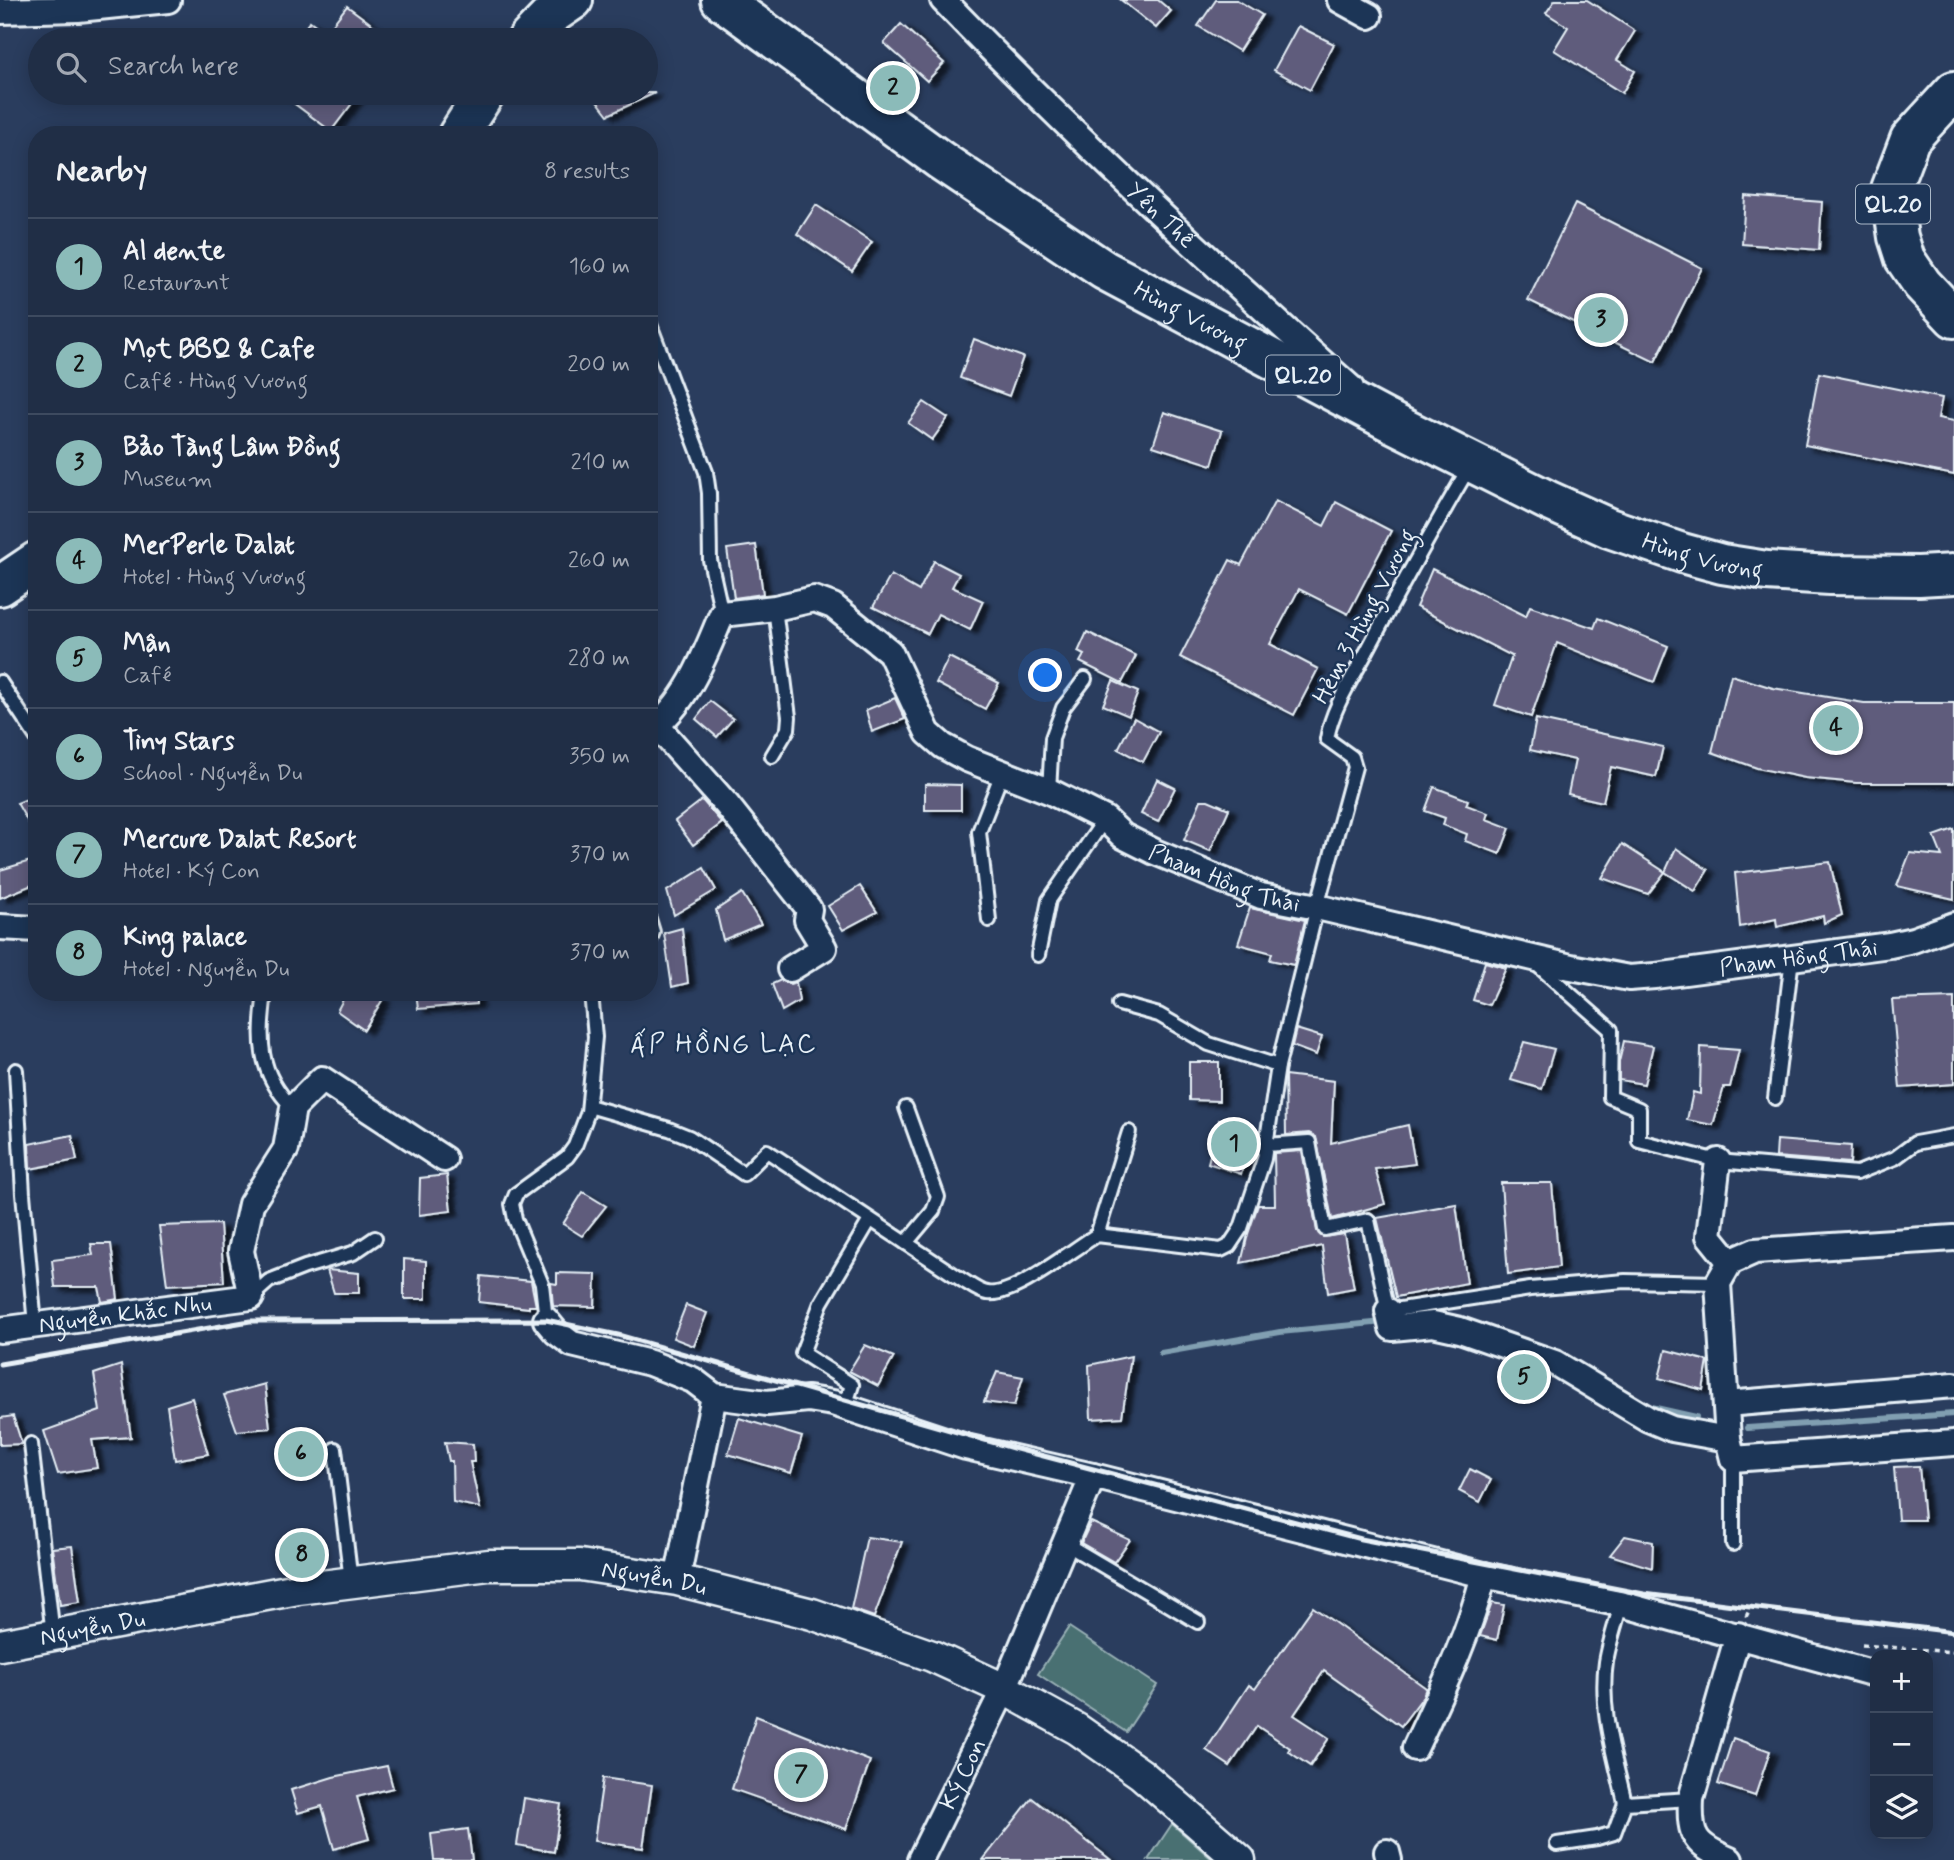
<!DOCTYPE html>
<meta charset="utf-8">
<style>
body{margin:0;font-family:Mynerve,sans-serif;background:#28364d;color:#f1f3f6}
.controls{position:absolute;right:21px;bottom:21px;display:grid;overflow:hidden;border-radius:14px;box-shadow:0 4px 18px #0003}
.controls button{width:63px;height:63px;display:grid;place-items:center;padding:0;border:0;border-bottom:2px solid #3d4a5f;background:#202e46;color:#f1f3f6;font:35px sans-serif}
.you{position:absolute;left:1046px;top:676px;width:24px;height:24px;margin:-18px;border:5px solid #fff;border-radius:50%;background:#1a73e8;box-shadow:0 0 0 10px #1a73e833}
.badge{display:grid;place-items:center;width:46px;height:46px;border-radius:50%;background:#8bbbb9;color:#111;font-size:23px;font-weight:700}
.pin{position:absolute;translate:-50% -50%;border:4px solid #fff;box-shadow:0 2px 7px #0006}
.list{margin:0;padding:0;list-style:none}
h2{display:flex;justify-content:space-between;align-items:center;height:91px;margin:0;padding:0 28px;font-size:30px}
h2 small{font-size:23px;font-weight:400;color:#a2a8b3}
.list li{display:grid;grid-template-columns:46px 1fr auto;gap:21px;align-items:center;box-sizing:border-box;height:98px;padding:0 28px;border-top:2px solid #3d4a5f}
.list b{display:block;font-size:26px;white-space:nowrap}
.list p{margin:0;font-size:23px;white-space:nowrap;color:#a2a8b3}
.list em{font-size:23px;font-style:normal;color:#a2a8b3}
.icon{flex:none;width:38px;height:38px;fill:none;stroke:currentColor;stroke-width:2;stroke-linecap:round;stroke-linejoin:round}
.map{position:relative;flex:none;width:1954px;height:1860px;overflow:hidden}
.search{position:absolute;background:#202e46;box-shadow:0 4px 18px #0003;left:28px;top:28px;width:630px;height:77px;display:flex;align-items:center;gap:18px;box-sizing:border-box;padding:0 24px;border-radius:38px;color:#a2a8b3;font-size:26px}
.panel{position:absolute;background:#202e46;box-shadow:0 4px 18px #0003;left:28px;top:126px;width:630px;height:875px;border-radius:28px}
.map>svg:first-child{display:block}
.green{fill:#496f72;stroke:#98b0b5;stroke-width:2}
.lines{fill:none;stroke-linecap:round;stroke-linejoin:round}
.stream{stroke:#819fb1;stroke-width:6}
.building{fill:#5f5c7c;stroke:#e8f1f8;stroke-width:2;filter:url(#shadow)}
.service-casing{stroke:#e8f1f8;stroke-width:18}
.minor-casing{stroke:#e8f1f8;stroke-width:30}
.tertiary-casing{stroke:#e8f1f8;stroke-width:35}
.trunk-casing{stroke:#e8f1f8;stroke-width:44}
.path{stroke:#e8f1f8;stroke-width:3.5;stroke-dasharray:5 5;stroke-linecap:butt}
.service{stroke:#1d3557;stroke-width:12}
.minor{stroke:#1d3557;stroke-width:24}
.tertiary{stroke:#1d3557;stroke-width:30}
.trunk{stroke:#1d3557;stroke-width:38}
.rail{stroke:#e8f1f8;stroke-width:5}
.labels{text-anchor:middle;stroke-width:5;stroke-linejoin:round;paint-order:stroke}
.shield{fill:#1d3557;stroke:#abb9c8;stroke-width:2}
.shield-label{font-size:23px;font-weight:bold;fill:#e8f1f8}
.street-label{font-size:24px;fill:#e8f1f8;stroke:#1d3557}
.neighbourhood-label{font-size:26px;letter-spacing:2px;fill:#e8f1f8;stroke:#1d3557}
</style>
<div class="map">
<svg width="1954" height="1860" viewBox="0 0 1954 1860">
<defs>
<filter id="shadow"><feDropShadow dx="7" dy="4" stdDeviation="2" flood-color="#0009"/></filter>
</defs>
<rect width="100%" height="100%" fill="#2a3d5e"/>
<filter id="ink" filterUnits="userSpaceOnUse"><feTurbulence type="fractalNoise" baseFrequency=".0143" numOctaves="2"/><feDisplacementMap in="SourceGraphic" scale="14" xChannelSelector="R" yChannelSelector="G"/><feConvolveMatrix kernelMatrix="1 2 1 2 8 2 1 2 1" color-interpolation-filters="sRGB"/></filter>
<g filter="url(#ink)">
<!-- green -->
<g class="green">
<path d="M1069,1627L1157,1685L1126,1732L1038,1674Z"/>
<path d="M1172,1824L1213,1860H1148Z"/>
</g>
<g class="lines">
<!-- stream -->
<g class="stream">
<path d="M1161,1353L1280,1332L1384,1322"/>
<path d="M1647,1406L1696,1417"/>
<path d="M1747,1428L1954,1414"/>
</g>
</g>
<!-- building -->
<g class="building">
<path d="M1121,0H1158L1171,11L1156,28Z"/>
<path d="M1216,0H1237L1262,15L1239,51L1198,26Z"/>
<path d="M1555,0H1587L1635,31L1617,60L1635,71L1622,93L1554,50L1568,27L1546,13Z"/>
<path d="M347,6L393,40H296L310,21L326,33Z"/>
<path d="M901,24L944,63L927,81L884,43Z"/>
<path d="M1298,26L1334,44L1310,90L1274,70Z"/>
<path d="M280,93H360L331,131Z"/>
<path d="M591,93H655L608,115Z"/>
<path d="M1745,196L1822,202L1819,250L1742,244Z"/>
<path d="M1575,204L1702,268L1655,362L1528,300Z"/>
<path d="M816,205L872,242L852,271L797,234Z"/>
<path d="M974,339L1023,357L1009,396L960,378Z"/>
<path d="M1819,373L1942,398L1938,418L1954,421V475L1805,445Z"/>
<path d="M924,402L948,418L932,440L908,423Z"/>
<path d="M1164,412L1222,431L1212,465L1153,446Z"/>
<path d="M1275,501L1324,526L1336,502L1391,531L1348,614L1299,589L1270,644L1318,669L1294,715L1180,657L1230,560L1241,565Z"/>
<path d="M756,545L763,594L734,598L727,549Z"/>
<path d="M934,561L959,574L952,587L983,601L970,630L938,614L928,634L873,607L891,575L919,591Z"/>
<path d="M1432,569L1526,616L1530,606L1594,628L1598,618L1668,646L1654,682L1557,643L1531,717L1495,705L1512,656L1416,607Z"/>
<path d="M1087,632L1136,656L1122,683L1080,662L1084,655L1078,652Z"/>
<path d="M949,657L999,683L985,709L936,683Z"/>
<path d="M1731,675L1773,688L1864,703H1954V783H1856L1805,778L1757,768L1712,752Z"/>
<path d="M1113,681L1138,692L1129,716L1103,705Z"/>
<path d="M895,698L905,719L872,732L866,710Z"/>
<path d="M710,701L733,719L717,737L696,719Z"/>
<path d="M1134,718L1159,732L1143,762L1118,749Z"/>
<path d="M1536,719L1663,747L1656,777L1611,767L1603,802L1568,794L1575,760L1530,750Z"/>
<path d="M1157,779L1175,788L1158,822L1141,814Z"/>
<path d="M925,784L961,785V810H925Z"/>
<path d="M1434,787L1468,800L1466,805L1488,813L1486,819L1510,828L1500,854L1465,841L1467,834L1443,825L1445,818L1425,811Z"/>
<path d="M37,795V838L17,803Z"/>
<path d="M702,800L722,823L693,845L675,821Z"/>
<path d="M1201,800H1208L1229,809L1210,851L1184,840Z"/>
<path d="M1954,829V899L1897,886L1910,853L1942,856L1934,836Z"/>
<path d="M1622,844L1665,872L1648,894L1602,878Z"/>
<path d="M1676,848L1708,870L1695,891L1665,872Z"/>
<path d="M37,859V883L0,898V870Z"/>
<path d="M1830,862L1842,915L1824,923L1823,916L1777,927L1776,919L1740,927L1735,873Z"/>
<path d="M704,868L716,890L674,915L667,891Z"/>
<path d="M860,886L877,912L843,930L828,906Z"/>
<path d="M742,893L761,924L723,940L716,910Z"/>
<path d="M1250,908L1305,920L1294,965L1270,960L1272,953L1238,944Z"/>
<path d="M682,928L688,983L672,987L664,933Z"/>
<path d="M1485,962L1506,968L1489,1005L1473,1000Z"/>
<path d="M781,980L790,984L796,982L799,1001L782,1011L772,984Z"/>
<path d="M347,992H369L383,999L364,1030L337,1011Z"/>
<path d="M416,992H476V1004L418,1009Z"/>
<path d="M1954,998V1084L1900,1088L1892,1000Z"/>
<path d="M1296,1029L1322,1037L1316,1055L1292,1046Z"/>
<path d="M1624,1041L1653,1046L1644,1084L1619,1080V1062Z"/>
<path d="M1524,1042L1554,1049L1542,1089L1511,1080Z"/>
<path d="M1701,1047L1739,1050L1730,1087H1724L1713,1125L1687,1120L1693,1092L1700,1094Z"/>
<path d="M1189,1062H1219V1101L1189,1100Z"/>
<path d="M1285,1075L1334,1081L1331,1143L1408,1125L1415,1164L1375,1169L1385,1204L1332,1219L1316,1137L1309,1133L1286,1135Z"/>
<path d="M1219,1120L1252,1130L1241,1174L1208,1163Z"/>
<path d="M72,1135L77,1160L30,1169L29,1144Z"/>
<path d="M1777,1140L1851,1146L1850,1163L1776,1157Z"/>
<path d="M1302,1151L1317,1231L1323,1237L1344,1234L1354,1288L1328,1293L1322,1246L1241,1263L1248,1234L1258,1205H1275L1274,1153Z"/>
<path d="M447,1175L451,1211L419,1215L420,1178Z"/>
<path d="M1501,1183H1552L1559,1267L1508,1274Z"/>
<path d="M583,1192L606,1206L582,1236L563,1224Z"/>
<path d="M1456,1204L1467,1283L1396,1297L1377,1218Z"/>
<path d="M220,1224L224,1282L167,1285L159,1226Z"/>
<path d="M91,1244H111L118,1299L102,1302L99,1287H55L52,1260L93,1255Z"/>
<path d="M404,1259L426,1261V1299H404Z"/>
<path d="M327,1270L359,1273V1293H334Z"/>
<path d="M557,1273L596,1274L595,1307L553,1306L551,1283L557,1284Z"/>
<path d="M481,1276L531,1281L536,1306H529V1308L479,1302Z"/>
<path d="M686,1305L707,1313L694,1346L673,1338Z"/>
<path d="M865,1345L894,1357L878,1386L849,1371Z"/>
<path d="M1666,1350L1708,1361L1703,1390L1659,1378Z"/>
<path d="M1131,1356L1122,1417L1091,1419L1089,1365Z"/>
<path d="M121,1365L131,1437L92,1440L97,1468L58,1474L44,1431L100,1411L94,1374Z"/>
<path d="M997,1372L1023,1377L1014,1406L984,1402Z"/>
<path d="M265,1384L270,1428L237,1431L224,1395Z"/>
<path d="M192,1398L208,1454L175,1460L167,1406Z"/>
<path d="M13,1416L22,1444L0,1445V1418Z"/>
<path d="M739,1418L802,1437L791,1473L728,1454Z"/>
<path d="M445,1442L473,1444L474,1462H470L480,1508L453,1502L452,1461H449Z"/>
<path d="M1919,1466L1924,1520H1898L1894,1467Z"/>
<path d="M1470,1469L1491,1480L1480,1502L1459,1491Z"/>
<path d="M1091,1522L1130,1540L1114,1562L1081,1543Z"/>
<path d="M1625,1536L1653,1542L1652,1568L1610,1555Z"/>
<path d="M867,1537L902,1542L874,1617L851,1609Z"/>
<path d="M72,1546L80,1602L60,1605L52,1548Z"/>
<path d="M1492,1603L1504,1605L1497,1640L1480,1636Z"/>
<path d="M1313,1607L1426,1688L1422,1698L1401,1726L1324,1671L1294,1715L1329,1738L1310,1766L1288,1751L1290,1748L1257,1726L1230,1766L1206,1750L1249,1685L1255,1689Z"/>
<path d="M756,1716L870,1761L846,1829L732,1789Z"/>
<path d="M1733,1738L1770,1751L1755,1796L1718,1784Z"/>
<path d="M387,1766L393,1788L357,1797L369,1839L334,1849L322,1806L298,1813L291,1790L333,1777Z"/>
<path d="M603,1778L652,1785L643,1848L594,1841Z"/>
<path d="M524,1798L561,1804L554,1852L517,1845Z"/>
<path d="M1032,1798L1111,1860H983Z"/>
<path d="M468,1829L472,1860H434L431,1834Z"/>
</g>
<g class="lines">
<defs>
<g id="service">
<path d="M649,322L706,472L709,493L710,560L722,614"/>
<path d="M0,682L37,738"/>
<path d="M772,756L788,729L789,717L775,608"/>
<path d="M1049,791L1052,738L1063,708L1085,679"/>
<path d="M649,919L653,932L649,942"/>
<path d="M989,920L979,832L1002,773"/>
<path d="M1038,955L1049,900L1105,819"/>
<path d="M1535,963L1611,1030L1610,1097L1639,1109V1141L1718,1161L1857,1173L1895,1158L1915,1143L1954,1136"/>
<path d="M265,992C259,1040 257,1072 293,1108"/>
<path d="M1119,1004L1159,1015L1209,1044L1278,1066"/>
<path d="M16,1070L23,1194L35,1325"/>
<path d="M1775,1098L1792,958"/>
<path d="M589,1106L669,1129L689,1137L744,1174L767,1151L962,1280C969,1284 979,1292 987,1293C1013,1298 1073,1249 1097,1235L1221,1250L1229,1246L1241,1228L1264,1159L1278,1066L1317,907L1355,767L1352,757L1327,739C1332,708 1352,679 1367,651C1400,588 1434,527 1470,466"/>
<path d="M906,1108L938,1197L933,1211L906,1243"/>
<path d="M1266,1145L1309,1142L1325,1229L1368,1220L1388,1311L1530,1289L1625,1281L1718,1283"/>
<path d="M1097,1235L1129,1132"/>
<path d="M251,1297L269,1281L305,1267L353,1253L375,1238"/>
<path d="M546,1320L542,1284L515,1219L512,1204L516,1194L567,1157L575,1146L588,1112L595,1037L591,992"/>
<path d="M845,1407L852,1385L802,1353L821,1303L870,1220"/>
<path d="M31,1444L53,1635"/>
<path d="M335,1449L351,1581"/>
<path d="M1066,1544L1198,1622"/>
<path d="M1733,1544V1459"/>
<path d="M1621,1604C1616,1623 1609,1643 1606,1662C1599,1709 1615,1758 1625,1803"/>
<path d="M1557,1844L1597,1838L1614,1833L1625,1803L1691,1799"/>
</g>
<g id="minor">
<path id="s1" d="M943,0C1073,135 1211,263 1351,388"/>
<path d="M1340,0L1369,16"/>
<path d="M0,11L78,9L168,0"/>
<path d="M657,726L727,805L809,909L807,920L824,948L790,969"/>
<path id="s2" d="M649,731C687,704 705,655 722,614L775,608L814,599L833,606L890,652L928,733L943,746L967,759L1049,791L1105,819L1123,836L1155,852L1261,896L1317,907L1571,967L1629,978L1655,976L1890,945L1913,940L1954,925"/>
<path d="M0,927L37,929"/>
<path d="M1718,1161L1709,1236L1730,1262"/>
<path d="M1954,1238L1755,1251L1730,1262L1718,1283L1728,1439L1733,1459L1954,1443"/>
<path d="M1388,1311L1392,1328L1433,1324L1460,1330L1555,1363L1648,1419L1672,1429L1728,1439"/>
<path d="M546,1320L556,1332L572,1344L650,1363L693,1380L714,1396L767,1403L808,1399L833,1403L966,1447L1093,1476L1484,1575L1621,1604L1875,1674"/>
<path id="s3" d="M0,1330L251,1297L241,1251L251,1204L286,1149L293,1108L322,1079L444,1159"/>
<path d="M1726,1404L1954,1385"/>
<path d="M677,1580L714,1396"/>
<path d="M1415,1748C1442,1690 1468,1637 1484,1575"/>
<path d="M1387,1852L1389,1860"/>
<path id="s4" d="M920,1860L1004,1689L1093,1476"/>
<path d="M1730,1860C1695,1845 1689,1837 1691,1799L1738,1635"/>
</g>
<g id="tertiary">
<path id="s5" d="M0,1645L298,1589L489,1565H580L677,1580L812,1614L932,1656L1004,1689L1077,1729L1141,1774L1240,1860"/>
</g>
<g id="trunk">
<path id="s6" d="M721,0L940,160L1104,270L1387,420L1547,500L1609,528L1682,553L1722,564L1767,571L1830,575L1919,576L1954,574"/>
<path d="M527,40L551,15L573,0"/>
<path d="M1954,91L1910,139L1891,189L1898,237L1905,259L1922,284L1954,318"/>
<path d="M458,135L485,93"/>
<path d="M0,586L37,561"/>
</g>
</defs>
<!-- service casing -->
<use href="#service" class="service-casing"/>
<!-- minor casing -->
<use href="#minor" class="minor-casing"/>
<!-- tertiary casing -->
<use href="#tertiary" class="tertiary-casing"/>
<!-- trunk casing -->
<use href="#trunk" class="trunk-casing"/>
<!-- path -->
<g class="path">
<path d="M1746,1617L1750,1608"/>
<path d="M1862,1645L1954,1652"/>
</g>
<!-- service -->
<use href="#service" class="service"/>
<!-- minor -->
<use href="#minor" class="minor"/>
<!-- tertiary -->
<use href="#tertiary" class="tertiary"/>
<!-- trunk -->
<use href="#trunk" class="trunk"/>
<!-- rail -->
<path class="rail" d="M0,1364L250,1321L546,1320L618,1335L1013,1448L1361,1539L1644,1594L1954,1632"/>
</g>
</g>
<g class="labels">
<!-- shield labels -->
<g class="shield">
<rect x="1856" y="184.5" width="74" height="39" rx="5"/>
<rect x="1266" y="355.5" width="74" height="39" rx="5"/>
</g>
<g class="shield-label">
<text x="1893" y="212">QL.20</text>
<text x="1303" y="383">QL.20</text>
</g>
<!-- street labels -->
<g class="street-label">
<text dy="8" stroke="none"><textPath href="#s1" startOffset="306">Yên Thế</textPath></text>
<text dy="8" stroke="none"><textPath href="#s6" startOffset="567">Hùng Vương</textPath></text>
<text dy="8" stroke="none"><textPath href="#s6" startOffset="1134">Hùng Vương</textPath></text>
<text transform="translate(1364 616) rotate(-62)" y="8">Hẻm 3 Hùng Vương</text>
<text dy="8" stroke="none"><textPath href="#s2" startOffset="749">Phạm Hồng Thái</textPath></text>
<text dy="8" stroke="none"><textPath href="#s2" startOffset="1337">Phạm Hồng Thái</textPath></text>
<text dy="8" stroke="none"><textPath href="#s3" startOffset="126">Nguyễn Khắc Nhu</textPath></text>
<text dy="8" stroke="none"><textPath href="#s5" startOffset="662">Nguyễn Du</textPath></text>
<text dy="8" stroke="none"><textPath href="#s5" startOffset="94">Nguyễn Du</textPath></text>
<text dy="8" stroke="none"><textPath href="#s4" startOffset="96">Ký Con</textPath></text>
</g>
<!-- neighbourhood labels -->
<g class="neighbourhood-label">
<text x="724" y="1052">ẤP HỒNG LẠC</text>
</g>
</g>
</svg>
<div class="controls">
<button>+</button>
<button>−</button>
<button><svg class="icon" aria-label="layers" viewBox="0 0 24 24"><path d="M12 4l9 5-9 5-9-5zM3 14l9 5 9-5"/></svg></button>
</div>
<div class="you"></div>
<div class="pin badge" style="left:1234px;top:1144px">1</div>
<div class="pin badge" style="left:893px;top:88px">2</div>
<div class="pin badge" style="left:1601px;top:320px">3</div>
<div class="pin badge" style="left:1836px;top:728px">4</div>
<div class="pin badge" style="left:1524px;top:1377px">5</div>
<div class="pin badge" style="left:301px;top:1454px">6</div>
<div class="pin badge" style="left:801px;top:1775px">7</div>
<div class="pin badge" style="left:302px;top:1555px">8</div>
<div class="search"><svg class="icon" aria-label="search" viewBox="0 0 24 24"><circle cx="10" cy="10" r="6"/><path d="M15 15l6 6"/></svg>Search here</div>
<section class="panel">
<h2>Nearby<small>8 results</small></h2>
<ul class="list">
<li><span class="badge">1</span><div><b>Al dente</b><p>Restaurant</p></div><em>160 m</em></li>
<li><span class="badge">2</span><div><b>Mọt BBQ &amp; Cafe</b><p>Café · Hùng Vương</p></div><em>200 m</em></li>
<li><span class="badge">3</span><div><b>Bảo Tàng Lâm Đồng</b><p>Museum</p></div><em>210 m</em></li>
<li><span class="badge">4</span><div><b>MerPerle Dalat</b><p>Hotel · Hùng Vương</p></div><em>260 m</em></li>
<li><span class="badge">5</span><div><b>Mận</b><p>Café</p></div><em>280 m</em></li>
<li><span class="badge">6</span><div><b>Tiny Stars</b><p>School · Nguyễn Du</p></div><em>350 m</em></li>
<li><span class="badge">7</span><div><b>Mercure Dalat Resort</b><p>Hotel · Ký Con</p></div><em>370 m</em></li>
<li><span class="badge">8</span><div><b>King palace</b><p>Hotel · Nguyễn Du</p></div><em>370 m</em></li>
</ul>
</section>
</div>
